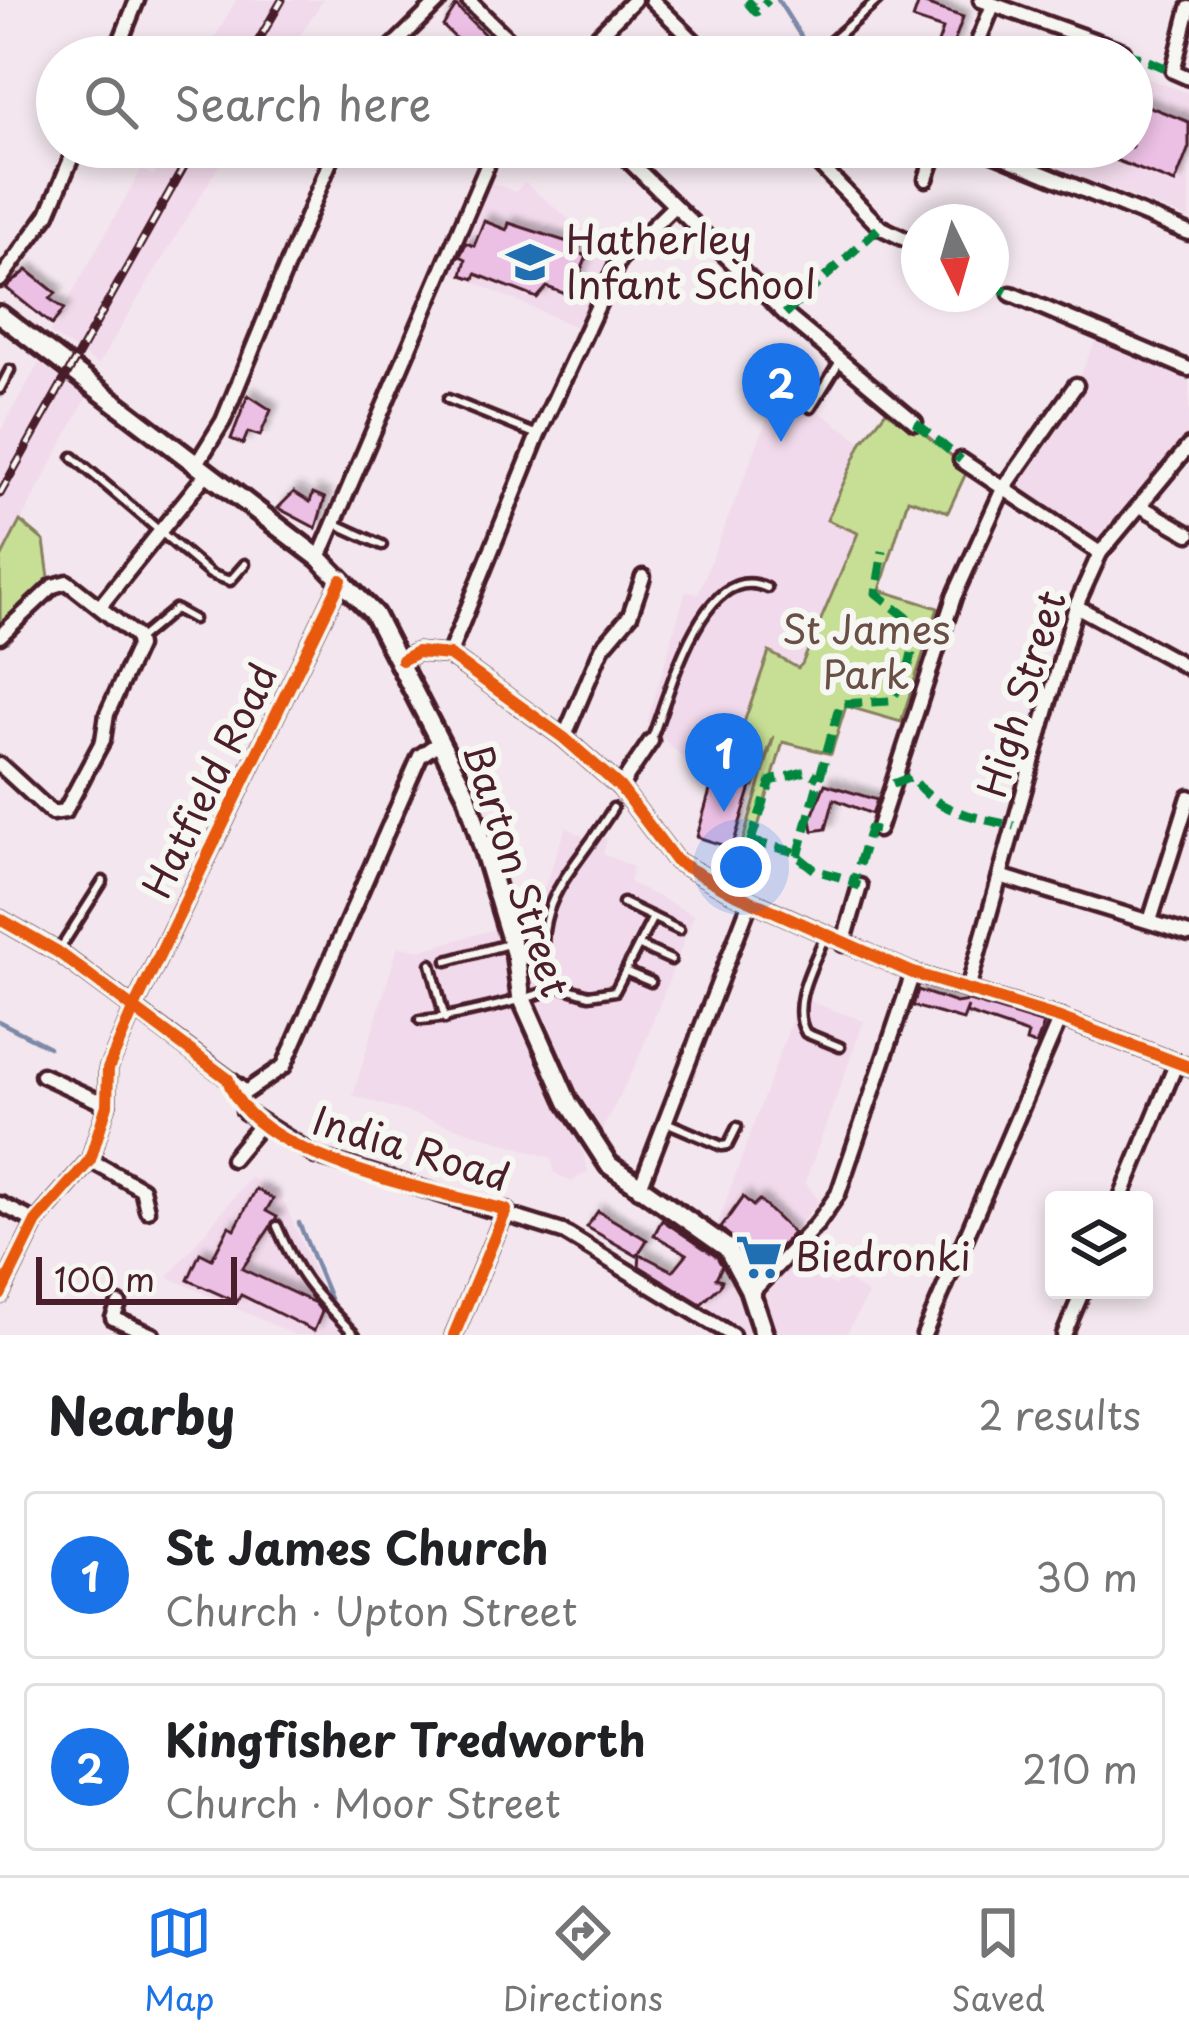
<!DOCTYPE html>
<meta charset="utf-8">
<style>
body{margin:0;font-family:"Playpen Sans",sans-serif;background:#f2f2f2;color:#202124}
.controls{position:absolute;right:36px;bottom:36px;display:grid;overflow:hidden;border-radius:12px;box-shadow:0 6px 18px #0003}
.controls button{width:108px;height:108px;display:grid;place-items:center;padding:0;border:0;border-bottom:3px solid #e0e0e0;background:#fff;color:#202124;font:60px sans-serif}
.compass{position:absolute;left:901px;top:204px;width:108px;height:108px;border-radius:50%;background:#fff;box-shadow:0 6px 18px #0003;rotate:175deg}
.scale{position:absolute;left:36px;bottom:30px;width:201px;box-sizing:border-box;padding-left:12px;border:6px solid #4a1f2b;border-top:0;font-size:33px;line-height:42px;white-space:nowrap;color:#4a1f2b;-webkit-text-stroke:9px #f6f6f2;paint-order:stroke}
.you{position:absolute;left:741px;top:867px;width:42px;height:42px;margin:-30px;border:9px solid #fff;border-radius:50%;background:#1a73e8;box-shadow:0 0 0 18px #1a73e833}
.badge{display:grid;place-items:center;width:78px;height:78px;border-radius:50%;background:#1a73e8;color:#fff;font-size:39px;font-weight:700}
.pin{position:absolute;translate:-50% -99px;filter:drop-shadow(0 3px 6px #0008)}
.pin::after{content:'';position:absolute;top:63px;width:42px;height:36px;background:inherit;clip-path:polygon(0 0,100% 0,50% 100%)}
.list{margin:0;padding:0;list-style:none}
h2{display:flex;justify-content:space-between;align-items:center;height:156px;margin:0;padding:0 48px;font-size:51px}
h2 small{font-size:39px;font-weight:400;color:#757577}
.list li{display:grid;grid-template-columns:78px 1fr auto;gap:36px;align-items:center;box-sizing:border-box;height:168px;margin:0 24px 24px;padding:0 24px;border:3px solid #e0e0e0;border-radius:12px}
.list b{display:block;font-size:45px;white-space:nowrap}
.list p{margin:0;font-size:39px;white-space:nowrap;color:#757577}
.list em{font-size:39px;font-style:normal;color:#757577}
.icon{flex:none;width:66px;height:66px;fill:none;stroke:currentColor;stroke-width:2;stroke-linecap:round;stroke-linejoin:round}
.map{position:relative;flex:none;width:1189px;height:1335px;overflow:hidden}
.search{position:absolute;background:#fff;box-shadow:0 6px 18px #0003;left:36px;right:36px;top:36px;height:132px;display:flex;align-items:center;gap:30px;box-sizing:border-box;padding:0 42px;border-radius:66px;color:#757577;font-size:45px}
.sheet{height:540px;background:#fff}
nav{display:flex;justify-content:space-around;align-items:center;box-sizing:border-box;height:168px;border-top:3px solid #e0e0e0;background:#fff;font-size:33px;color:#757577}
nav a{display:grid;justify-items:center;gap:6px}
nav .on{color:#1a73e8}
.map>svg:first-child{display:block}
.built{fill:#f1daeb}
.green{fill:#c7df95;stroke:#887f60;stroke-width:3}
.lines{fill:none;stroke-linecap:round;stroke-linejoin:round}
.stream{stroke:#7c89a8;stroke-width:4.5}
.building{fill:#ecbfe4;stroke:#4a1f2b;stroke-width:3;filter:url(#shadow)}
.lane-casing{stroke:#4a1f2b;stroke-width:15}
.street-casing{stroke:#4a1f2b;stroke-width:21}
.secondary-casing{stroke:#4a1f2b;stroke-width:26}
.lane{stroke:#f6f6f2;stroke-width:6}
.street{stroke:#f6f6f2;stroke-width:12}
.secondary{stroke:#f6f6f2;stroke-width:16}
.rail-casing{stroke:#4a1f2b;stroke-width:9}
.rail{stroke:#f6f6f2;stroke-width:4.5;stroke-dasharray:14;stroke-linecap:butt}
.quiet{stroke:#00873e;stroke-width:9;stroke-dasharray:18 9;stroke-linecap:butt}
.cycleway-casing{stroke:#f6f6f2;stroke-width:20}
.cycleway{stroke:#e8590c;stroke-width:12}
.labels{text-anchor:middle;stroke-width:12;stroke-linejoin:round;paint-order:stroke}
.poi-label{font-size:39px;fill:#4a1f2b;stroke:#f6f6f2;text-anchor:start}
.park-label{font-size:39px;fill:#694f46;stroke:#f6f6f2}
.street-label{font-size:39px;fill:#4a1f2b;stroke:#f6f6f2}
</style>
<div class="map">
<svg width="1189" height="1335" viewBox="0 0 1189 1335">
<defs>
<filter id="shadow"><feDropShadow dx="6" dy="-6" stdDeviation="3" flood-color="#0004"/></filter>
</defs>
<rect width="100%" height="100%" fill="#f3e6ee"/>
<filter id="ink" filterUnits="userSpaceOnUse"><feTurbulence type="fractalNoise" baseFrequency=".00833" numOctaves="2"/><feDisplacementMap in="SourceGraphic" scale="24" xChannelSelector="R" yChannelSelector="G"/><feConvolveMatrix kernelMatrix="1 2 1 2 8 2 1 2 1" color-interpolation-filters="sRGB"/></filter>
<g filter="url(#ink)">
<!-- built -->
<g class="built">
<path d="M236,0H323L286,57H204Z"/>
<path d="M1132,73L1189,93V219L1004,147H1132Z"/>
<path d="M168,147H230L98,365L50,333L141,170L154,176Z"/>
<path d="M486,181L516,192L524,182L610,253L576,327L451,272Z"/>
<path d="M1100,331L1189,369V446L1100,553L1002,491L1076,385Z"/>
<path d="M39,363L87,397L0,560V432Z"/>
<path d="M781,385L862,442L828,520L858,533L800,665L769,652L725,776L695,769L647,723L686,591L698,594Z"/>
<path d="M566,827L584,837L607,838L603,854L633,867L629,882L694,915L637,1062L598,1137L553,1050L521,953Z"/>
<path d="M495,929L535,1053L580,1140L588,1171L571,1182L554,1172L552,1158L353,1095L398,947L422,950Z"/>
<path d="M800,998L864,1021L805,1182L819,1201L753,1277L716,1228Z"/>
<path d="M250,1178L279,1190L341,1335H295L168,1277Z"/>
<path d="M792,1258L835,1286L840,1275L868,1294L846,1335H779L759,1293Z"/>
<path d="M682,1259L742,1286L751,1335H729L664,1289Z"/>
</g>
<!-- green -->
<g class="green">
<path d="M890,406L968,469L948,512L908,499L880,590L938,608L901,722L846,706L831,754L783,742L740,888L730,884L774,736L754,787L725,776L769,652L798,668L802,664L858,533L827,520L862,442Z"/>
<path d="M20,521L44,541L50,585L0,629V560Z"/>
</g>
<g class="lines">
<!-- stream -->
<g class="stream">
<path d="M778,0L814,57"/>
<path d="M0,1022L49,1047"/>
<path d="M299,1223L345,1335"/>
</g>
</g>
<!-- building -->
<g class="building">
<path d="M919,2L963,17L952,48L938,43L943,29L913,19Z"/>
<path d="M456,6L491,41L473,55L443,26Z"/>
<path d="M1132,100L1189,122V147L1175,183L1084,148L1132,147Z"/>
<path d="M484,221L507,230L509,223L580,246L578,253L587,256L571,296L547,287L537,298L476,274L474,279L462,275L466,259L460,256L466,243L474,246Z"/>
<path d="M27,270L56,293L50,299L64,309L52,325L6,288Z"/>
<path d="M248,395L271,410L260,436L248,432L243,444L231,439Z"/>
<path d="M294,492L310,502L313,493L325,498L316,528L278,508Z"/>
<path d="M714,776L751,787L732,848L697,837Z"/>
<path d="M825,784L877,800L872,814L834,799L826,829L813,831L811,819Z"/>
<path d="M918,990L956,1003L969,1001L1044,1024L1036,1045L1026,1042L1028,1034L966,1013L968,1007L963,1020L913,1006Z"/>
<path d="M256,1189L273,1199L266,1211L277,1217L242,1269L315,1303L322,1312L314,1331L241,1295L237,1302L188,1280L200,1253L212,1259L229,1226L235,1229Z"/>
<path d="M743,1197L753,1206L759,1200L793,1233L762,1267L721,1228Z"/>
<path d="M598,1211L647,1240L637,1256L587,1227Z"/>
<path d="M662,1220L717,1257L722,1266L716,1278L722,1280L720,1286L701,1304L639,1266L640,1254L673,1271L687,1254L654,1235Z"/>
</g>
<g class="lines">
<defs>
<g id="lane">
<path d="M826,57L828,44L878,0"/>
<path d="M0,389L10,370"/>
<path d="M448,399L535,434"/>
<path d="M811,408L840,361"/>
<path d="M73,457L210,574L230,581L245,564"/>
<path d="M336,524L382,545"/>
<path d="M139,639L175,609L193,619"/>
<path d="M652,738C669,696 703,557 767,588"/>
<path d="M623,903L679,930"/>
<path d="M825,936C814,964 789,1005 806,1033L840,1047"/>
<path d="M640,946L671,960"/>
<path d="M58,952L103,881"/>
<path d="M447,961L508,944"/>
<path d="M431,964L445,1019"/>
<path d="M627,972L651,982"/>
<path d="M550,991C525,902 572,877 613,808"/>
<path d="M420,1020C446,1019 537,998 559,986L589,995L615,991L652,919"/>
<path d="M666,1122L722,1146L728,1145L737,1127"/>
<path d="M277,1226C301,1283 315,1293 355,1335"/>
</g>
<g id="street">
<path d="M468,0L526,57"/>
<path d="M652,0L710,57"/>
<path d="M981,0L1123,51"/>
<path d="M1189,8L1173,71L1189,78"/>
<path d="M114,57L137,0"/>
<path d="M382,57L440,0"/>
<path d="M577,57L634,0"/>
<path d="M972,57L993,5"/>
<path d="M615,147L785,314L915,422"/>
<path d="M802,147L880,227L919,246"/>
<path d="M978,147L1189,233"/>
<path d="M926,179L937,147"/>
<path d="M0,280L48,214L76,147"/>
<path d="M1011,294L1189,369"/>
<path d="M961,460L1100,553"/>
<path d="M196,465L223,421L336,147"/>
<path d="M1142,507L1189,534"/>
<path d="M319,558L495,147"/>
<path d="M101,605L207,473"/>
<path d="M1076,606L1189,668"/>
<path d="M0,636L53,586L67,582L136,636L138,646L107,714L103,740L65,811L52,813L0,765"/>
<path d="M449,655L538,435L619,260L673,207"/>
<path d="M402,660L417,652L449,655L564,738L620,787L676,861L733,893L913,973L1060,1018L1189,1067"/>
<path d="M564,738L602,648L630,615L643,577"/>
<path d="M620,787L651,741"/>
<path d="M878,830L954,597L1002,491L1076,385"/>
<path d="M1000,876L1189,934"/>
<path d="M0,919L58,952L246,1092L284,1066L420,756L441,741"/>
<path d="M1150,921L1189,797"/>
<path d="M843,944L860,886"/>
<path d="M968,989L1076,606L1100,553L1189,446"/>
<path d="M42,1075L107,1105"/>
<path d="M244,1111L316,1156L563,1232L732,1335"/>
<path d="M232,1159L261,1124"/>
<path d="M90,1160L142,1189L147,1210"/>
<path d="M639,1190L750,902"/>
<path d="M1120,1200L1177,1062"/>
<path d="M0,1204L36,1222"/>
<path d="M751,1293L817,1224L838,1194L913,973"/>
<path d="M0,1295L36,1222L90,1160L107,1105L108,1069L134,1008L341,580"/>
<path d="M119,1304L113,1318L152,1335"/>
<path d="M454,1335L506,1210"/>
<path d="M924,1335L1060,1018"/>
<path d="M1064,1335L1083,1290"/>
</g>
<path id="secondary" d="M0,315L319,558L374,614L467,795L516,957L521,996L568,1102L609,1165L727,1248L749,1289L764,1335"/>
</defs>
<!-- lane casing -->
<use href="#lane" class="lane-casing"/>
<!-- street casing -->
<use href="#street" class="street-casing"/>
<!-- secondary casing -->
<use href="#secondary" class="secondary-casing"/>
<!-- lane -->
<use href="#lane" class="lane"/>
<!-- street -->
<use href="#street" class="street"/>
<!-- secondary -->
<use href="#secondary" class="secondary"/>
<defs>
<g id="rail">
<path d="M249,57L282,0"/>
<path d="M0,494L195,147"/>
</g>
</defs>
<!-- rail casing -->
<use href="#rail" class="rail-casing"/>
<!-- rail -->
<use href="#rail" class="rail"/>
<!-- quiet -->
<g class="quiet">
<path d="M753,0L749,4L756,12L768,0"/>
<path d="M1123,51L1173,71"/>
<path d="M991,283L1011,294"/>
<path d="M785,314L880,227"/>
<path d="M915,422L961,460"/>
<path d="M893,784L911,777C938,813 971,816 1014,826"/>
<path d="M750,841L791,851L815,870L854,881"/>
<path d="M798,856L840,704L890,701C907,679 919,648 910,620L876,593L883,551"/>
<path d="M860,886L853,884L870,829L878,830"/>
<path d="M733,893L771,781L807,771L819,778"/>
</g>
<defs>
<g id="cycleway">
<path d="M402,660L417,652L449,655L564,738L620,787L676,861L733,893L913,973L1060,1018L1189,1067"/>
<path d="M0,919L58,952L228,1079C250,1160 433,1189 506,1210L454,1335"/>
<path d="M0,1295L36,1222L90,1160L107,1105L108,1069L134,1008L341,580"/>
</g>
</defs>
<!-- cycleway casing -->
<use href="#cycleway" class="cycleway-casing"/>
<!-- cycleway -->
<use href="#cycleway" class="cycleway"/>
</g>
</g>
<!-- icons -->
<defs>
<symbol id="school-bare" viewBox="-9 -9 18 18"><path d="M0-5L7-2L0 1L-7-2ZM-4 1L0 2.5L4 1V4Q0 6-4 4Z" fill="#1f6fb2" stroke="#f6f6f2" stroke-width="2.5" paint-order="stroke"/></symbol>
<symbol id="supermarket-bare" viewBox="-9 -9 18 18"><path d="M-6-5.5h2.5l.6 2H6L4.5 2H-2.5L-4.4-4H-6ZM-1.5 3.2a1.3 1.3 0 1 0 .1 0ZM3 3.2a1.3 1.3 0 1 0 .1 0Z" fill="#1f6fb2" stroke="#f6f6f2" stroke-width="2.5" paint-order="stroke"/></symbol>
</defs>
<g fill-rule="evenodd">
<use href="#school-bare" x="497" y="229" width="66" height="66"/>
<use href="#supermarket-bare" x="726" y="1224" width="66" height="66"/>
</g>
<g class="labels">
<!-- poi labels -->
<g class="poi-label">
<text x="566" y="254">Hatherley<tspan x="566" dy="45">Infant School</tspan></text>
<text x="795" y="1271">Biedronki</text>
</g>
<!-- park labels -->
<g class="park-label">
<text x="866" y="644">St James<tspan x="866" dy="45">Park</tspan></text>
</g>
<!-- street labels -->
<g class="street-label">
<text transform="translate(1022 694) rotate(-73)" y="14">High Street</text>
<text transform="translate(210 781) rotate(-64)" y="14">Hatfield Road</text>
<text transform="translate(516 870) rotate(72)" y="14">Barton Street</text>
<text transform="translate(411 1149) rotate(17)" y="14">India Road</text>
</g>
</g>
</svg>
<div class="controls">
<button><svg class="icon" aria-label="layers" viewBox="0 0 24 24"><path d="M12 4l9 5-9 5-9-5zM3 14l9 5 9-5"/></svg></button>
</div>
<svg class="compass" viewBox="-18 -18 36 36"><path d="M0-13l5 13h-10z" fill="#e53935"/><path d="M0 13l5-13h-10z" fill="#757577"/></svg>
<div class="scale">100 m</div>
<div class="you"></div>
<div class="pin badge" style="left:724px;top:812px">1</div>
<div class="pin badge" style="left:781px;top:442px">2</div>
<div class="search"><svg class="icon" aria-label="search" viewBox="0 0 24 24"><circle cx="10" cy="10" r="6"/><path d="M15 15l6 6"/></svg>Search here</div>
</div>
<section class="sheet">
<h2>Nearby<small>2 results</small></h2>
<ul class="list">
<li><span class="badge">1</span><div><b>St James Church</b><p>Church · Upton Street</p></div><em>30 m</em></li>
<li><span class="badge">2</span><div><b>Kingfisher Tredworth</b><p>Church · Moor Street</p></div><em>210 m</em></li>
</ul>
</section>
<nav>
<a class="on"><svg class="icon" aria-label="map" viewBox="0 0 24 24"><path d="M3 6l6-2 6 2 6-2v14l-6 2-6-2-6 2zM9 4v14M15 6v14"/></svg>Map</a>
<a><svg class="icon" aria-label="directions" viewBox="0 0 24 24"><path d="M12 3l9 9-9 9-9-9zM9 14v-3h6M13 9l2 2-2 2"/></svg>Directions</a>
<a><svg class="icon" aria-label="saved" viewBox="0 0 24 24"><path d="M7 4h10v16l-5-4-5 4z"/></svg>Saved</a>
</nav>
